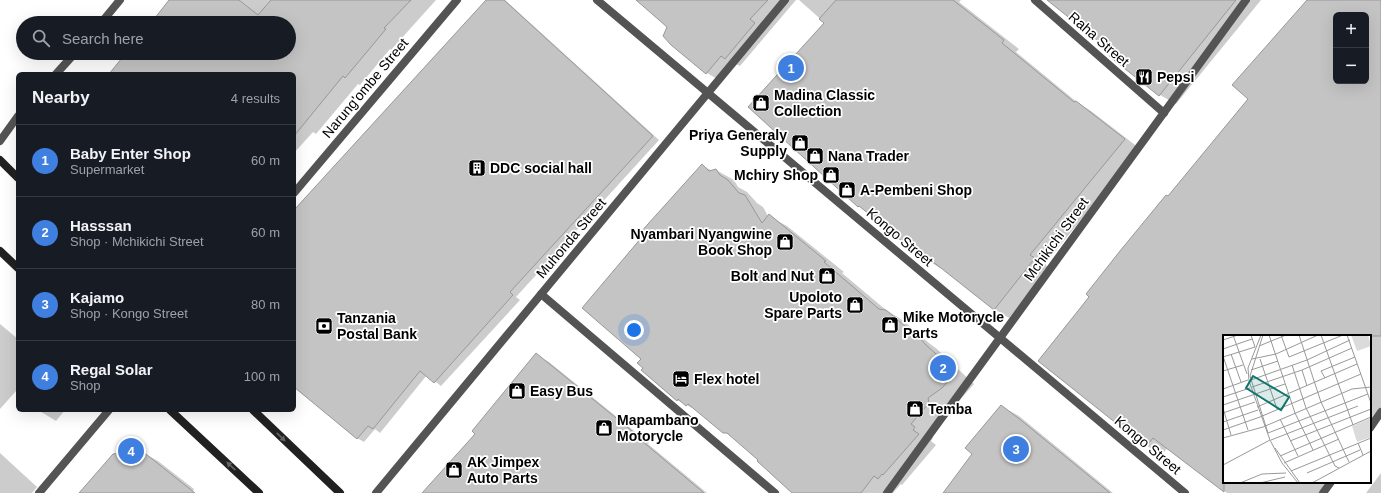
<!DOCTYPE html>
<meta charset="utf-8">
<style>
body{margin:0;font-family:Arial,sans-serif;background:#20242c;color:#f1f3f6}
.controls{position:absolute;right:12px;top:12px;display:grid;overflow:hidden;border-radius:6px;box-shadow:0 4px 16px #0002}
.controls button{width:36px;height:36px;display:grid;place-items:center;padding:0;border:0;border-bottom:1px solid #363941;background:#171b24;color:#f1f3f6;font:20px sans-serif}
.you{position:absolute;left:634px;top:330px;width:14px;height:14px;margin:-10px;border:3px solid #fff;border-radius:50%;background:#1a73e8;box-shadow:0 0 0 6px #1a73e833}
.badge{display:grid;place-items:center;width:26px;height:26px;border-radius:50%;background:#858687;color:#fff;font-size:13px;font-weight:700}
.pin{position:absolute;translate:-50% -50%;border:2px solid #fff;box-shadow:0 1px 4px #0006}
.list{margin:0;padding:0;list-style:none}
h2{display:flex;justify-content:space-between;align-items:center;height:52px;margin:0;padding:0 16px;font-size:17px}
h2 small{font-size:13px;font-weight:400;color:#9ea1a6}
.list li{display:grid;grid-template-columns:26px 1fr auto;gap:12px;align-items:center;box-sizing:border-box;height:72px;padding:0 16px;border-top:1px solid #363941}
.list b{display:block;font-size:15px;white-space:nowrap}
.list p{margin:0;font-size:13px;white-space:nowrap;color:#9ea1a6}
.list em{font-size:13px;font-style:normal;color:#9ea1a6}
.icon{flex:none;width:22px;height:22px;fill:none;stroke:currentColor;stroke-width:2;stroke-linecap:round;stroke-linejoin:round}
.map{position:relative;flex:none;width:1381px;height:493px;overflow:hidden}
.search{position:absolute;background:#171b24;box-shadow:0 4px 16px #0002;left:16px;top:16px;width:280px;height:44px;display:flex;align-items:center;gap:10px;box-sizing:border-box;padding:0 14px;border-radius:22px;color:#9ea1a6;font-size:15px}
.panel{position:absolute;background:#171b24;box-shadow:0 4px 16px #0002;left:16px;top:72px;width:280px;height:340px;border-radius:6px}
.map>svg:first-child{display:block}
.shadow{fill:#0003;fill-rule:evenodd}
.building{fill:#c4c4c4;stroke:#989898;fill-rule:evenodd}
.lines{fill:none;stroke-linecap:round;stroke-linejoin:round}
.street{stroke:#545454;stroke-width:8}
.secondary{stroke:#212121;stroke-width:8}
.oneway{fill:#646464}
.labels{text-anchor:middle;stroke-width:3.5;stroke-linejoin:round;paint-order:stroke}
.street-label{font-size:14px;fill:#000;stroke:#fff}
.poi-label{font-size:14px;font-weight:bold;fill:#000;stroke:#fff;text-anchor:start}
.inset-road{fill:none;stroke:#999;stroke-width:1}
.view{fill:#0f766e;fill-opacity:0.15;stroke:#0f766e;stroke-width:2}
.inset-edge{fill:none;stroke:#000;stroke-width:2}
</style>
<div class="map">
<svg width="1381" height="493" viewBox="0 0 1381 493">
<rect width="100%" height="100%" fill="#fff"/>
<!-- shadow -->
<g class="shadow">
<path d="M171,0H436L391,50L390,49L360,85L358,84L316,134L313,132L294,153V74H122L128,53H289V23H152Z"/>
<path d="M487,0H505L659,140L516,297L520,300L441,386L427,375L380,433L375,429L364,442L357,438L294,385V212Z"/>
<path d="M638,0H796L740,66L736,64L722,82L707,73L668,26Z"/>
<path d="M799,0H961L959,2L1019,49L1016,52L1078,103L1091,111L1139,148L1045,264L1049,268L1009,318L994,309L941,267L940,268L925,259L870,213L858,206L825,23Z"/>
<path d="M1048,0H1261L1176,104L1160,95L1113,52Z"/>
<path d="M1308,0H1381V414L1370,432V336H1224V482H1328L1319,493H1227L1168,447L1162,455L1147,446L1169,197L1249,99ZM1336,15H1366V81H1336Z"/>
<path d="M702,165L712,171L716,170L734,180L738,187L747,192L757,203L763,207L768,216L787,226L844,272L842,273L886,310L904,321L929,343L937,349L944,356L974,384L929,435L933,438L931,441L936,445L902,485L901,484L893,493H793L760,459L736,439L724,432L696,410L677,400L644,368L642,359Z"/>
<path d="M0,324L18,339V393L16,391L0,409Z"/>
<path d="M536,355L549,362L649,443L648,444L707,493H424L476,433Z"/>
<path d="M1001,406L1019,416L1113,493H944L973,454Z"/>
<path d="M38,410H65L56,421Z"/>
<path d="M142,452L158,461L194,489L192,493H80Z"/>
<path d="M0,453L37,487L32,493H0Z"/>
<path d="M1381,473V493H1366Z"/>
</g>
<!-- building -->
<g class="building">
<path d="M169,0H239L258,15L271,0H411L384,28L386,29L345,78L343,76L294,136V74H109L126,53H289V23H151Z"/>
<path d="M486,0H504L653,136L510,292L513,295L434,383L420,371L373,429L368,426L357,439L294,387V210Z"/>
<path d="M636,0H768L750,19L755,23L725,59L721,56L706,74L671,45L663,36L667,27Z"/>
<path d="M836,0H953L1004,40L1002,43L1074,102L1076,101L1125,139L1030,255L1035,258L994,310L927,257L925,260L859,206L858,207L748,107L824,23L819,19Z"/>
<path d="M1047,0H1236L1159,96L1109,56L1112,52Z"/>
<path d="M1307,0H1381V336H1224V492L1153,438L1146,447L1038,361L1089,297L1086,294L1120,251L1166,195L1168,196L1248,99L1232,85ZM1336,15H1366V81H1336Z"/>
<path d="M702,164L709,171L716,169L720,175L728,180L739,193L745,195L762,223L769,214L826,261L824,262L879,309L886,310L911,331L919,337L925,344L956,372L942,388L928,398L929,403L911,424L915,427L913,430L919,434L883,475L882,474L878,479L874,476L861,493H792L757,461L758,460L727,433H723L688,404L686,406L678,399L677,401L641,370L643,368L637,363L641,359L582,308L642,237L639,234Z"/>
<path d="M536,353L637,435L636,436L704,493H422L475,434L472,431Z"/>
<path d="M1001,405L1022,421L1110,493H943L972,454L965,448Z"/>
<path d="M142,451L195,493H79L113,454Z"/>
</g>
<g class="lines">
<!-- street -->
<g class="street">
<path d="M597,0L1185,493"/>
<path d="M1035,0L1164,113"/>
<path d="M101,23L120,0"/>
<path d="M56,74L75,53"/>
<path d="M0,141L18,116"/>
<path d="M294,193L457,0"/>
<path d="M541,294L775,493"/>
<path d="M1370,428L1381,412"/>
<path d="M39,493L109,410"/>
<path d="M376,493L785,0"/>
<path d="M887,493L1246,0"/>
<path d="M1323,493L1331,482"/>
</g>
<!-- secondary -->
<g class="secondary">
<path d="M0,160L18,178"/>
<path d="M0,251L18,268"/>
<path d="M170,410L259,493"/>
<path d="M253,410L340,493"/>
</g>
</g>
<!-- one-way arrows -->
<defs><path id="oneway-solid" d="M-6-.8H1V-3.2L6.5 0L1 3.2V.8H-6Z"/></defs>
<g class="oneway">
<use href="#oneway-solid" transform="translate(281 437) rotate(44)"/>
<use href="#oneway-solid" transform="translate(231 466) rotate(-137)"/>
</g>
<!-- icons -->
<defs>
<symbol id="restaurant-square" viewBox="-11 -11 22 22"><rect x="-9" y="-9" width="18" height="18" rx="4" fill="#000" stroke="#fff"/><path d="M-5-6h1v4h1v-4h1v4h1v-4h1v5L-1.5 .5V6h-2V.5L-5-1ZM5-6V6H3V1.5H1.5Q1.5-4 5-6Z" fill="#fff"/></symbol>
<symbol id="shop-square" viewBox="-11 -11 22 22"><rect x="-9" y="-9" width="18" height="18" rx="4" fill="#000" stroke="#fff"/><path d="M-5-2.5h2.3a2.7 3.5 0 0 1 5.4 0H5L5.5 6h-11ZM-1.5-2.5h3a1.5 2.3 0 0 0-3 0Z" fill="#fff"/></symbol>
<symbol id="building-square" viewBox="-11 -11 22 22"><rect x="-9" y="-9" width="18" height="18" rx="4" fill="#000" stroke="#fff"/><path d="M-4-6H4V6H1V3H-1V6H-4ZM-2.5-4.3h1.7v1.8h-1.7ZM.8-4.3h1.7v1.8H.8ZM-2.5-1h1.7V.8h-1.7ZM.8-1h1.7V.8H.8Z" fill="#fff"/></symbol>
<symbol id="bank-square" viewBox="-11 -11 22 22"><rect x="-9" y="-9" width="18" height="18" rx="4" fill="#000" stroke="#fff"/><path d="M-6-4H6V4H-6ZM0-2.3a2.3 2.3 0 1 0 0 4.6a2.3 2.3 0 1 0 0-4.6Z" fill="#fff"/></symbol>
<symbol id="hotel-square" viewBox="-11 -11 22 22"><rect x="-9" y="-9" width="18" height="18" rx="4" fill="#000" stroke="#fff"/><path d="M-6-4.5h1.5V1H6V5H4.5V3h-9V5H-6ZM-4 0a1.8 1.8 0 1 1 3.6 0ZM.5 0V-2.5h3Q6-2.5 6 0Z" fill="#fff"/></symbol>
</defs>
<g fill-rule="evenodd">
<use href="#restaurant-square" x="1134" y="67" width="20" height="20"/>
<use href="#shop-square" x="751" y="93" width="20" height="20"/>
<use href="#shop-square" x="790" y="133" width="20" height="20"/>
<use href="#shop-square" x="805" y="146" width="20" height="20"/>
<use href="#building-square" x="467" y="158" width="20" height="20"/>
<use href="#shop-square" x="821" y="165" width="20" height="20"/>
<use href="#shop-square" x="837" y="180" width="20" height="20"/>
<use href="#shop-square" x="775" y="232" width="20" height="20"/>
<use href="#shop-square" x="817" y="266" width="20" height="20"/>
<use href="#shop-square" x="845" y="295" width="20" height="20"/>
<use href="#shop-square" x="880" y="315" width="20" height="20"/>
<use href="#bank-square" x="314" y="316" width="20" height="20"/>
<use href="#hotel-square" x="671" y="369" width="20" height="20"/>
<use href="#shop-square" x="507" y="381" width="20" height="20"/>
<use href="#shop-square" x="905" y="399" width="20" height="20"/>
<use href="#shop-square" x="594" y="418" width="20" height="20"/>
<use href="#shop-square" x="444" y="460" width="20" height="20"/>
</g>
<g class="labels">
<!-- street labels -->
<g class="street-label">
<text transform="translate(1099 39) rotate(41)" y="5">Raha Street</text>
<text transform="translate(365 88) rotate(-50)" y="5">Narung'ombe Street</text>
<text transform="translate(900 237) rotate(40)" y="5">Kongo Street</text>
<text transform="translate(571 238) rotate(-50)" y="5">Muhonda Street</text>
<text transform="translate(1056 239) rotate(-54)" y="5">Mchikichi Street</text>
<text transform="translate(1148 445) rotate(40)" y="5">Kongo Street</text>
</g>
<!-- poi labels -->
<g class="poi-label">
<text x="1157" y="82">Pepsi</text>
<text x="774" y="100">Madina Classic<tspan x="774" dy="16">Collection</tspan></text>
<text x="787" y="140" text-anchor="end">Priya Generaly<tspan x="787" dy="16">Supply</tspan></text>
<text x="828" y="161">Nana Trader</text>
<text x="490" y="173">DDC social hall</text>
<text x="818" y="180" text-anchor="end">Mchiry Shop</text>
<text x="860" y="195">A-Pembeni Shop</text>
<text x="772" y="239" text-anchor="end">Nyambari Nyangwine<tspan x="772" dy="16">Book Shop</tspan></text>
<text x="814" y="281" text-anchor="end">Bolt and Nut</text>
<text x="842" y="302" text-anchor="end">Upoloto<tspan x="842" dy="16">Spare Parts</tspan></text>
<text x="903" y="322">Mike Motorycle<tspan x="903" dy="16">Parts</tspan></text>
<text x="337" y="323">Tanzania<tspan x="337" dy="16">Postal Bank</tspan></text>
<text x="694" y="384">Flex hotel</text>
<text x="530" y="396">Easy Bus</text>
<text x="928" y="414">Temba</text>
<text x="617" y="425">Mapambano<tspan x="617" dy="16">Motorycle</tspan></text>
<text x="467" y="467">AK Jimpex<tspan x="467" dy="16">Auto Parts</tspan></text>
</g>
</g>
<!-- overview -->
<g transform="translate(1223 335)">
<rect width="148" height="148" fill="#fff"/>
<path d="M128,0H145L148,11L134,16ZM148,83V102L134,107L129,91Z" fill="#dbdbdb"/>
<path class="inset-road" d="M10,0L24,39M28,0L32,12M38,0L25,33L26,46L47,105L59,128L75,148M40,0L27,41L45,98M46,0L72,78L90,115M58,0L66,22L120,0M76,0L98,67L126,127M98,0L130,90M124,0L148,68M0,5L15,0M36,11L63,0M0,14L29,4M8,19L18,47M0,21L25,95M0,22L32,12M29,24L53,19L95,0M37,24L54,74M69,30L83,73L112,131L116,133M28,35L55,26M79,35L84,51M0,36L20,30M102,43L98,36L132,22M28,45L84,25L127,5M29,52L79,35L129,13M0,54L25,45M0,62L27,53M0,70L62,49M34,72L134,29M0,73L8,100M0,78L32,67M57,84L75,121M0,87L35,75M0,95L37,82L138,39M45,98L145,59M0,103L40,92L129,54L148,52M48,105L135,71M67,106L148,74M135,108L140,120M52,113L77,148M57,121L148,82M61,128L116,104M0,130L47,105M68,136L148,103M84,138L137,115M17,148L39,139L63,138M37,148L62,142M89,148L148,116"/>
<path class="view" d="M30,41L66,62L58,75L23,53Z"/>
<rect width="148" height="148" class="inset-edge"/>
</g>
</svg>
<div class="controls">
<button>+</button>
<button>−</button>
</div>
<div class="you"></div>
<div class="pin badge" style="left:791px;top:68px;background:#3f7fe0">1</div>
<div class="pin badge" style="left:943px;top:368px;background:#3f7fe0">2</div>
<div class="pin badge" style="left:1016px;top:449px;background:#3f7fe0">3</div>
<div class="pin badge" style="left:131px;top:451px;background:#3f7fe0">4</div>
<div class="search"><svg class="icon" aria-label="search" viewBox="0 0 24 24"><circle cx="10" cy="10" r="6"/><path d="M15 15l6 6"/></svg>Search here</div>
<section class="panel">
<h2>Nearby<small>4 results</small></h2>
<ul class="list">
<li><span class="badge" style="background:#3f7fe0">1</span><div><b>Baby Enter Shop</b><p>Supermarket</p></div><em>60 m</em></li>
<li><span class="badge" style="background:#3f7fe0">2</span><div><b>Hasssan</b><p>Shop · Mchikichi Street</p></div><em>60 m</em></li>
<li><span class="badge" style="background:#3f7fe0">3</span><div><b>Kajamo</b><p>Shop · Kongo Street</p></div><em>80 m</em></li>
<li><span class="badge" style="background:#3f7fe0">4</span><div><b>Regal Solar</b><p>Shop</p></div><em>100 m</em></li>
</ul>
</section>
</div>
